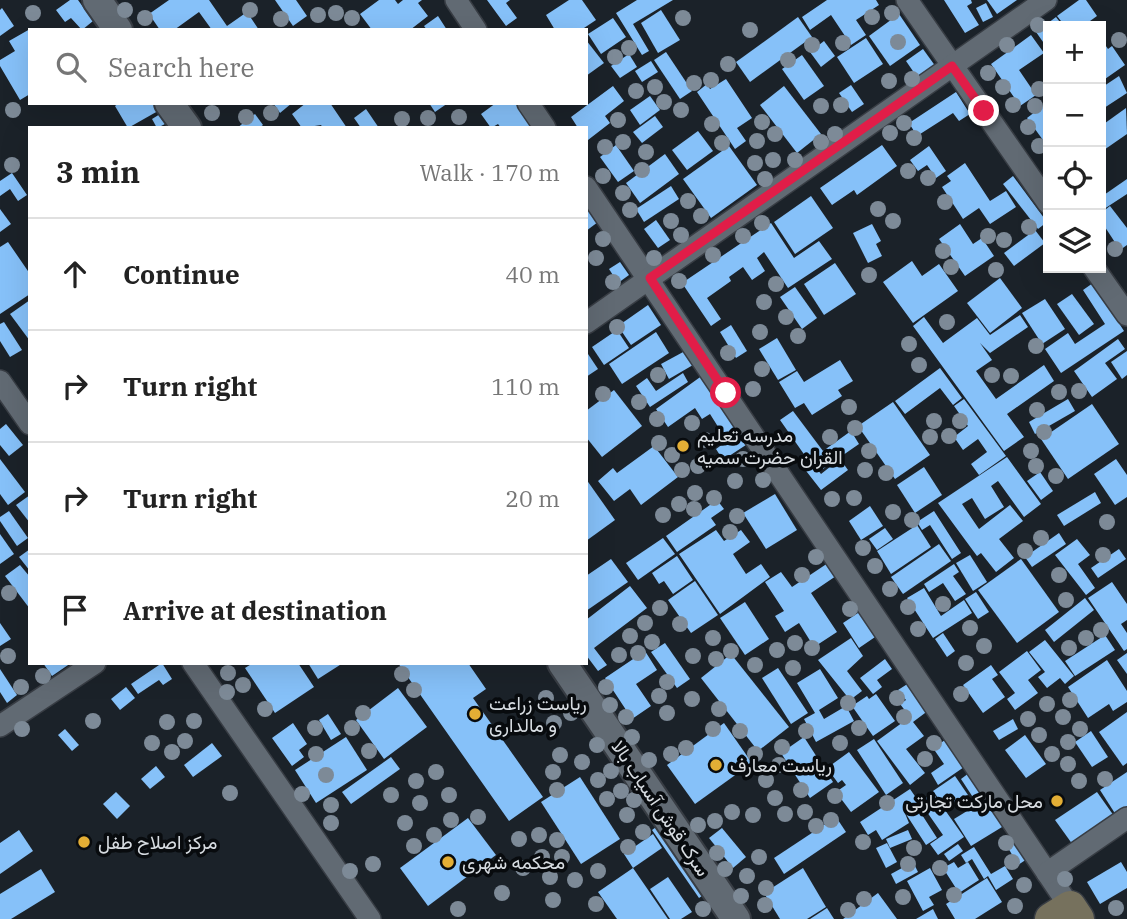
<!DOCTYPE html>
<meta charset="utf-8">
<style>
body{margin:0;font-family:"IBM Plex Serif",Vazirmatn,serif;background:#f6f6f6;color:#222}
.controls{position:absolute;right:21px;top:21px;display:grid;overflow:hidden;border-radius:0px;box-shadow:0 7px 28px #0002}
.controls button{width:63px;height:63px;display:grid;place-items:center;padding:0;border:0;border-bottom:2px solid #e0e0e0;background:#fff;color:#222;font:35px sans-serif}
.stop{position:absolute;width:21px;height:21px;margin:-16px;border:5px solid #e11d48;border-radius:50%;background:#fff}
.stop.end{background:#e11d48;border-color:#fff;box-shadow:0 2px 7px #0008}
.list{margin:0;padding:0;list-style:none}
h2{display:flex;justify-content:space-between;align-items:center;height:91px;margin:0;padding:0 28px;font-size:30px}
h2 small{font-size:23px;font-weight:400;color:#767676}
.list li{display:grid;grid-template-columns:46px 1fr auto;gap:21px;align-items:center;box-sizing:border-box;height:112px;padding:0 28px;border-top:2px solid #e0e0e0}
.list b{display:block;font-size:26px;white-space:nowrap}
.list em{font-size:23px;font-style:normal;color:#767676}
.icon{flex:none;width:38px;height:38px;fill:none;stroke:currentColor;stroke-width:2;stroke-linecap:round;stroke-linejoin:round}
.map{position:relative;flex:none;width:1127px;height:919px;overflow:hidden}
.search{position:absolute;background:#fff;box-shadow:0 7px 28px #0002;left:28px;top:28px;width:560px;height:77px;display:flex;align-items:center;gap:18px;box-sizing:border-box;padding:0 24px;border-radius:0px;color:#767676;font-size:26px}
.panel{position:absolute;background:#fff;box-shadow:0 7px 28px #0002;left:28px;top:126px;width:560px;height:539px;border-radius:0px}
.map>svg:first-child{display:block}
.building{fill:#86c1f9}
.lines{fill:none;stroke-linecap:round;stroke-linejoin:round}
.minor-casing{stroke:#383d44;stroke-width:24}
.tertiary-casing{stroke:#383d44;stroke-width:32}
.secondary-casing{stroke:#383d44;stroke-width:35}
.minor{stroke:#616a73;stroke-width:21}
.tertiary{stroke:#616a73;stroke-width:28}
.secondary{stroke:#76715d;stroke-width:32}
.tree{fill:#7d8a97}
.route{stroke:#e11d48;stroke-width:9}
.poi-dot{fill:#e3ae35;stroke:#080b0e;stroke-width:2.5}
.labels{text-anchor:middle;stroke-width:7;stroke-linejoin:round;paint-order:stroke}
.poi-label{font-size:19px;fill:#d7dce1;stroke:#080b0e;text-anchor:start}
.street-label{font-size:19px;fill:#d7dce1;stroke:#080b0e}
</style>
<div class="map">
<svg width="1127" height="919" viewBox="0 0 1127 919">
<rect width="100%" height="100%" fill="#1b2229"/>
<!-- building -->
<g class="building">
<path d="M70,0H78L93,21L82,30L71,18L65,22L56,10Z"/>
<path d="M169,0H209L227,26L247,12L259,30H212L199,12L174,30H160L149,14Z"/>
<path d="M275,0H296L307,16L293,26Z"/>
<path d="M379,0H395L398,4L403,0H422L418,3L428,16L410,30H372L360,14Z"/>
<path d="M487,0H510L506,3L517,18L506,26Z"/>
<path d="M569,0H582L596,20L581,30H555L546,15Z"/>
<path d="M637,0H673L633,24L649,51L642,55L616,13Z"/>
<path d="M827,0H876L879,5L856,20L866,35L851,45L831,15L810,30L802,17Z"/>
<path d="M944,0H971L972,3L967,6L979,25L965,33Z"/>
<path d="M987,0H1017L997,14Z"/>
<path d="M1079,0H1086L1097,16L1083,26H1065L1057,16Z"/>
<path d="M986,3L993,17L983,22L976,8Z"/>
<path d="M2,8L14,26L0,36V10Z"/>
<path d="M661,10L680,40L658,53L641,23Z"/>
<path d="M899,14L920,45L890,66L869,36Z"/>
<path d="M438,16L447,30H427L424,26Z"/>
<path d="M798,17L812,37L750,82L736,62Z"/>
<path d="M1056,17L1063,26H1048V49L1036,32Z"/>
<path d="M613,18L626,37L601,54L588,34Z"/>
<path d="M30,29V94L20,100L0,66V60L15,51L9,41Z"/>
<path d="M1031,35L1044,53L1019,70L1036,95L1020,106L991,64Z"/>
<path d="M866,38L883,64L854,83L837,57Z"/>
<path d="M1101,39L1108,49L1112,46L1125,65L1105,79L1101,74Z"/>
<path d="M586,40L604,63L586,76Z"/>
<path d="M824,41L835,56L821,67L810,52Z"/>
<path d="M923,49L936,67L919,80L906,61Z"/>
<path d="M666,52L692,91L680,99L654,60Z"/>
<path d="M629,54L637,67L620,78L611,66Z"/>
<path d="M802,55L824,86L804,100L782,69Z"/>
<path d="M651,61L658,72L642,82L635,71Z"/>
<path d="M1119,76L1127,93L1101,110V88Z"/>
<path d="M726,79L752,118L737,128L746,141L735,149L697,92L707,84L710,89Z"/>
<path d="M851,85L864,104L852,112L839,93Z"/>
<path d="M613,86L624,101L605,116L610,123L588,140L586,128H578L571,117Z"/>
<path d="M784,86L821,134L797,153L760,105Z"/>
<path d="M956,92L970,114L959,121L953,113L917,136L909,123Z"/>
<path d="M650,96L660,110L640,125L630,110Z"/>
<path d="M119,103H153L158,111L128,128L115,106Z"/>
<path d="M273,103H292L280,113Z"/>
<path d="M306,103H330L347,128H323L321,125L302,128L292,114Z"/>
<path d="M429,103H448L435,112Z"/>
<path d="M496,103H519L534,125L530,128H501L498,124L491,128L481,114Z"/>
<path d="M1044,105L1048,111V147L1027,118Z"/>
<path d="M1126,108L1127,134L1101,152V126Z"/>
<path d="M366,109L379,128H361L354,118Z"/>
<path d="M165,111L171,121L157,128L152,119Z"/>
<path d="M255,114L263,125L259,128H237Z"/>
<path d="M655,116L663,127L642,143L633,132Z"/>
<path d="M698,131L713,151L687,170L672,150Z"/>
<path d="M616,145L634,171L618,182L600,157Z"/>
<path d="M882,145L897,166L857,195L854,190L832,205L820,188Z"/>
<path d="M729,146L757,185L711,218L683,179Z"/>
<path d="M929,146L946,171L936,178L927,165L918,171L910,160Z"/>
<path d="M665,154L679,174L640,203L626,183Z"/>
<path d="M965,163L990,201L1006,191L1016,207L990,224L979,208L963,219L942,187L951,181L947,176Z"/>
<path d="M12,173L27,195L18,201L10,189L0,196V181Z"/>
<path d="M1013,176L1047,222L1038,229L1003,184Z"/>
<path d="M1127,179V194L1101,211V197Z"/>
<path d="M671,186L679,199L644,222L636,209Z"/>
<path d="M811,196L833,228L795,254L774,222Z"/>
<path d="M586,204L598,222L586,231Z"/>
<path d="M1110,206L1127,228V245L1120,250L1101,221V213Z"/>
<path d="M0,209L11,224L0,232Z"/>
<path d="M656,220L670,240L658,248L644,229Z"/>
<path d="M771,223L794,258L819,241L832,259L788,288L764,252L757,258L765,271L752,280L743,267L729,277L731,281L707,298L721,319L711,326L682,283Z"/>
<path d="M872,224L881,241L876,244L882,256L868,263L853,233Z"/>
<path d="M960,224L973,244L982,238L994,256L965,276L939,239Z"/>
<path d="M1035,230L1045,243L1014,266L1004,253Z"/>
<path d="M8,242L30,274V294L0,314V247Z"/>
<path d="M912,261L922,276L939,264L958,291L913,323L883,282Z"/>
<path d="M620,262L629,275L618,283L609,269Z"/>
<path d="M835,263L856,294L824,315L804,284Z"/>
<path d="M1000,278L1022,308L990,333L967,303Z"/>
<path d="M1093,283L1124,331L1061,373L1045,349L1068,333L1075,344L1105,324L1083,290Z"/>
<path d="M795,287L817,318L802,329L780,297Z"/>
<path d="M1072,294L1094,324L1079,335L1057,304Z"/>
<path d="M1045,299L1065,329L1042,344L1022,313Z"/>
<path d="M30,300V341L10,314Z"/>
<path d="M648,305L661,325L631,345L618,326Z"/>
<path d="M1020,315L1028,327L990,353L980,343L992,360L976,371L996,399L1044,365L1054,381L1007,414L1024,437L1004,451L913,326L924,317L943,343L977,318L990,335Z"/>
<path d="M4,322L22,350L10,357L0,341V324Z"/>
<path d="M731,325L747,351L736,358L720,332Z"/>
<path d="M617,330L629,348L604,365L592,347Z"/>
<path d="M656,332L669,353L622,384L609,364Z"/>
<path d="M777,338L796,370L778,380L759,349Z"/>
<path d="M1118,339L1125,349L1105,363L1117,379L1092,397L1074,371Z"/>
<path d="M586,351L598,369L586,377Z"/>
<path d="M685,351L693,365L669,379L661,364Z"/>
<path d="M1127,351V375L1122,379L1111,362Z"/>
<path d="M840,360L853,381L838,390L842,396L812,415L804,403L795,408L779,382L797,371L804,382Z"/>
<path d="M940,368L962,398L953,405L940,388L905,414L895,401Z"/>
<path d="M683,373L688,382L650,407L636,386L647,378L656,391Z"/>
<path d="M703,375L749,443L723,460L716,449L727,441L710,414L702,419L695,408L668,427L656,409Z"/>
<path d="M614,390L642,426L602,457L586,437V411Z"/>
<path d="M964,399L1006,456L979,475L971,464L987,452L978,439L963,450L954,437L968,426L954,406Z"/>
<path d="M1068,399L1075,411L1035,434L1029,422Z"/>
<path d="M893,402L930,455L895,479L858,426Z"/>
<path d="M1092,404L1119,444L1068,479L1041,439Z"/>
<path d="M793,411L823,451L851,431L859,444L823,469L814,456L808,460L780,420Z"/>
<path d="M6,424L23,445L9,456L0,445V429Z"/>
<path d="M654,446L678,477L641,505L630,489L614,501L598,481L613,468L617,473Z"/>
<path d="M1007,457L1041,504L1024,517L998,481L991,486L1004,507L985,519L972,498L962,504L979,529L1010,505L1023,521L999,539L1014,558L996,572L981,553L977,556L938,503Z"/>
<path d="M0,459L25,492L8,505L0,494Z"/>
<path d="M840,459L848,470L821,490L803,467L811,461L821,474Z"/>
<path d="M1116,459L1127,475V497L1115,505L1094,474Z"/>
<path d="M924,467L942,495L915,513L897,485Z"/>
<path d="M1040,472L1053,491L1041,500L1027,481Z"/>
<path d="M586,479L615,520L586,541Z"/>
<path d="M1095,492L1101,503L1064,526L1057,515Z"/>
<path d="M775,494L797,530L766,549L743,513Z"/>
<path d="M30,495V523L16,505Z"/>
<path d="M717,500L724,509L711,518L716,525L677,552L666,536Z"/>
<path d="M870,506L883,526L861,540L849,521Z"/>
<path d="M9,511L28,538L17,546L0,521V517Z"/>
<path d="M934,511L961,553L952,559L930,525L922,530L917,522Z"/>
<path d="M917,525L931,547L891,574L877,551Z"/>
<path d="M885,528L893,539L877,550L869,539Z"/>
<path d="M716,530L724,541L741,530L750,542L733,554L746,574L761,564L770,577L720,614L679,554Z"/>
<path d="M1059,533L1066,544L1032,567L1025,557Z"/>
<path d="M0,534L14,554L0,564Z"/>
<path d="M663,538L675,554L638,580L626,563Z"/>
<path d="M1077,539L1090,555L1078,564L1095,588L1086,595L1055,555Z"/>
<path d="M939,544L951,561L903,594L891,577Z"/>
<path d="M30,549V571L19,557Z"/>
<path d="M1119,549L1126,559L1098,578L1091,568Z"/>
<path d="M970,555L987,582L973,591L956,563Z"/>
<path d="M677,556L693,580L673,594L664,581L659,584L652,573Z"/>
<path d="M611,559L628,582L586,611V576Z"/>
<path d="M1021,559L1059,612L1017,643L978,590Z"/>
<path d="M828,563L836,576L811,593L837,632L814,647L799,623L785,632L775,616L784,611L765,582L781,572L792,587Z"/>
<path d="M954,564L959,572L953,576L966,594L955,601L943,583L929,592L924,584Z"/>
<path d="M20,565L30,577V609L5,576Z"/>
<path d="M695,581L718,615L691,633L668,600Z"/>
<path d="M1112,582L1127,604V620L1121,624L1127,633V649L1124,651L1088,598Z"/>
<path d="M630,586L647,608L594,648L607,665L598,671L586,655V620Z"/>
<path d="M924,588L941,616L964,600L972,613L933,638L907,598Z"/>
<path d="M976,592L989,612L978,619L965,599Z"/>
<path d="M1085,598L1094,610L1054,642L1045,630Z"/>
<path d="M745,602L769,639L745,655L720,618Z"/>
<path d="M857,602L878,635L859,648L843,623L858,613L853,604Z"/>
<path d="M0,623L11,639L0,646Z"/>
<path d="M943,633L955,651L947,657L935,639Z"/>
<path d="M1105,635L1115,650L1075,676L1065,661Z"/>
<path d="M851,638L863,656L847,671L862,691L850,700L818,660Z"/>
<path d="M1045,640L1074,676L1065,684L1060,678L1047,688L1038,677L1045,672L1029,652Z"/>
<path d="M665,643L690,679L677,688L651,652Z"/>
<path d="M645,651L657,670L636,684L651,706L632,719L605,678Z"/>
<path d="M1027,651L1041,670L1028,680L1038,693L1015,710L1007,699L1015,693L999,672Z"/>
<path d="M1127,653V674L1117,660Z"/>
<path d="M731,654L789,727L758,751L701,678Z"/>
<path d="M885,659L892,669L877,680L882,687L873,694L860,678Z"/>
<path d="M1107,660L1127,691V702L1113,711L1109,704L1088,718L1068,687Z"/>
<path d="M43,663H71L52,676Z"/>
<path d="M162,663L172,679L163,685L159,680L138,694L131,684Z"/>
<path d="M253,663H298L314,687L275,713L245,668Z"/>
<path d="M308,663H343L318,679Z"/>
<path d="M398,663H468L486,689L473,698L543,797L509,821Z"/>
<path d="M991,665L998,675L992,679L1005,697L983,713L963,685Z"/>
<path d="M778,668L808,713L791,724L762,678Z"/>
<path d="M0,669L17,695L7,703L0,692Z"/>
<path d="M820,669L838,698L819,710L824,719L846,706L854,721L816,742L804,719L815,713L797,683Z"/>
<path d="M909,683L929,710L913,722L924,736L906,749L925,773L910,785L877,741L910,717L900,704L906,700L898,690Z"/>
<path d="M126,687L135,698L120,710L111,699Z"/>
<path d="M398,688L427,727L384,759L356,720Z"/>
<path d="M876,694L895,721L873,736L852,706L867,696L869,699Z"/>
<path d="M1127,712V763L1123,766L1099,732Z"/>
<path d="M328,714L341,734L331,740L319,720Z"/>
<path d="M1013,719L1018,729L999,740L993,731Z"/>
<path d="M293,723L307,744L299,750L304,757L292,766L272,738Z"/>
<path d="M724,723L752,763L695,804L667,765Z"/>
<path d="M65,729L79,745L72,751L58,735Z"/>
<path d="M1091,731L1108,757L1092,767L1075,742Z"/>
<path d="M1025,735L1046,764L1026,778L1005,750Z"/>
<path d="M346,737L367,770L316,803L295,770Z"/>
<path d="M804,737L833,782L810,798L781,753Z"/>
<path d="M948,738L967,765L938,785L931,773L944,764L933,748Z"/>
<path d="M874,739L903,783L886,795L857,750Z"/>
<path d="M212,743L222,756L193,777L184,765Z"/>
<path d="M849,752L879,792L851,812L836,792L846,785L842,780L838,783L827,768Z"/>
<path d="M391,757L400,769L351,804L342,792Z"/>
<path d="M156,766L165,777L150,789L141,779Z"/>
<path d="M973,770L989,792L976,802L961,779Z"/>
<path d="M1127,772V808L1116,815L1100,790Z"/>
<path d="M955,776L968,795L947,810L933,791Z"/>
<path d="M580,777L620,839L581,864L541,802Z"/>
<path d="M910,789L919,802L915,804L937,838L926,845L904,811L909,823L882,840L876,830L868,835L860,822Z"/>
<path d="M116,792L130,806L117,819L103,804Z"/>
<path d="M1097,792L1114,816L1073,845L1055,820Z"/>
<path d="M933,793L964,837L938,855L930,844L943,835L920,802Z"/>
<path d="M990,797L1007,824L971,846L954,819Z"/>
<path d="M836,817L846,832L784,874L774,858Z"/>
<path d="M468,818L496,855L428,906L400,868Z"/>
<path d="M666,820L712,889L699,898L652,830Z"/>
<path d="M722,828L746,857L733,868L709,838Z"/>
<path d="M19,830L33,851L0,874V843Z"/>
<path d="M908,830L912,839L890,848L886,839Z"/>
<path d="M653,834L662,848L633,868L624,854Z"/>
<path d="M1019,839L1030,857L1018,865L1007,846Z"/>
<path d="M887,843L897,862L886,868L876,848Z"/>
<path d="M958,844L963,851L949,861L944,854Z"/>
<path d="M974,847L991,874L1005,866L1013,879L996,890L988,876L984,879L972,859L966,863L961,855Z"/>
<path d="M913,862L918,872L896,884L891,874Z"/>
<path d="M954,862L958,868L968,862L979,880L959,893L943,868Z"/>
<path d="M1121,862L1127,872V888L1100,904L1087,882Z"/>
<path d="M633,868L668,919H617L598,892Z"/>
<path d="M803,868L826,907L807,919H780L764,893Z"/>
<path d="M930,868L942,890L929,897L934,905L923,911L907,881Z"/>
<path d="M41,869L55,892L11,919H0V894Z"/>
<path d="M668,877L692,912L681,919H670L650,889Z"/>
<path d="M987,878L1002,902L975,919H955L946,904Z"/>
<path d="M878,893L897,919H843Z"/>
<path d="M827,908L834,919H810Z"/>
<path d="M933,909L938,919H916Z"/>
</g>
<g class="lines">
<defs>
<g id="minor">
<path d="M456,0L476,30"/>
<path d="M907,0L1048,203"/>
<path d="M528,103L545,128"/>
<path d="M586,187L1070,907"/>
<path d="M1094,268L1127,315"/>
<path d="M586,323L1046,0"/>
<path d="M0,381L30,424"/>
<path d="M193,663L370,919"/>
<path d="M0,726L95,663"/>
<path d="M1047,873L1127,818"/>
</g>
<g id="tertiary">
<path d="M97,0L118,30"/>
<path d="M169,103L187,128"/>
<path d="M562,663L736,919"/>
</g>
<path id="secondary" d="M1051,919L1070,907L1078,919"/>
</defs>
<!-- minor casing -->
<use href="#minor" class="minor-casing"/>
<!-- tertiary casing -->
<use href="#tertiary" class="tertiary-casing"/>
<!-- secondary casing -->
<use href="#secondary" class="secondary-casing"/>
<!-- minor -->
<use href="#minor" class="minor"/>
<!-- tertiary -->
<use href="#tertiary" class="tertiary"/>
<!-- secondary -->
<use href="#secondary" class="secondary"/>
</g>
<!-- trees -->
<g class="tree">
<circle cx="125" cy="10" r="8"/>
<circle cx="250" cy="10" r="8"/>
<circle cx="33" cy="13" r="8"/>
<circle cx="336" cy="13" r="8"/>
<circle cx="892" cy="13" r="8"/>
<circle cx="318" cy="15" r="8"/>
<circle cx="872" cy="17" r="8"/>
<circle cx="145" cy="18" r="8"/>
<circle cx="352" cy="18" r="8"/>
<circle cx="683" cy="18" r="8"/>
<circle cx="281" cy="19" r="8"/>
<circle cx="1038" cy="25" r="8"/>
<circle cx="750" cy="30" r="8"/>
<circle cx="1119" cy="40" r="8"/>
<circle cx="898" cy="42" r="8"/>
<circle cx="843" cy="43" r="8"/>
<circle cx="812" cy="45" r="8"/>
<circle cx="1007" cy="45" r="8"/>
<circle cx="629" cy="48" r="8"/>
<circle cx="615" cy="57" r="8"/>
<circle cx="788" cy="60" r="8"/>
<circle cx="728" cy="64" r="8"/>
<circle cx="988" cy="73" r="8"/>
<circle cx="912" cy="79" r="8"/>
<circle cx="711" cy="80" r="8"/>
<circle cx="889" cy="81" r="8"/>
<circle cx="694" cy="83" r="8"/>
<circle cx="655" cy="87" r="8"/>
<circle cx="1003" cy="87" r="8"/>
<circle cx="1039" cy="89" r="8"/>
<circle cx="636" cy="91" r="8"/>
<circle cx="664" cy="102" r="8"/>
<circle cx="841" cy="105" r="8"/>
<circle cx="1013" cy="105" r="8"/>
<circle cx="821" cy="106" r="8"/>
<circle cx="1035" cy="106" r="8"/>
<circle cx="13" cy="110" r="8"/>
<circle cx="681" cy="110" r="8"/>
<circle cx="212" cy="113" r="8"/>
<circle cx="271" cy="113" r="8"/>
<circle cx="246" cy="117" r="8"/>
<circle cx="459" cy="117" r="8"/>
<circle cx="428" cy="118" r="8"/>
<circle cx="402" cy="119" r="8"/>
<circle cx="618" cy="120" r="8"/>
<circle cx="762" cy="122" r="8"/>
<circle cx="904" cy="123" r="8"/>
<circle cx="712" cy="124" r="8"/>
<circle cx="1028" cy="127" r="8"/>
<circle cx="890" cy="133" r="8"/>
<circle cx="775" cy="134" r="8"/>
<circle cx="835" cy="134" r="8"/>
<circle cx="914" cy="138" r="8"/>
<circle cx="757" cy="141" r="8"/>
<circle cx="623" cy="142" r="8"/>
<circle cx="821" cy="142" r="8"/>
<circle cx="722" cy="143" r="8"/>
<circle cx="1039" cy="146" r="8"/>
<circle cx="605" cy="147" r="8"/>
<circle cx="646" cy="152" r="8"/>
<circle cx="773" cy="160" r="8"/>
<circle cx="795" cy="160" r="8"/>
<circle cx="755" cy="163" r="8"/>
<circle cx="12" cy="165" r="8"/>
<circle cx="642" cy="170" r="8"/>
<circle cx="908" cy="171" r="8"/>
<circle cx="603" cy="176" r="8"/>
<circle cx="928" cy="178" r="8"/>
<circle cx="765" cy="179" r="8"/>
<circle cx="623" cy="193" r="8"/>
<circle cx="688" cy="201" r="8"/>
<circle cx="945" cy="202" r="8"/>
<circle cx="878" cy="209" r="8"/>
<circle cx="630" cy="210" r="8"/>
<circle cx="701" cy="216" r="8"/>
<circle cx="671" cy="221" r="8"/>
<circle cx="893" cy="221" r="8"/>
<circle cx="762" cy="223" r="8"/>
<circle cx="1029" cy="227" r="8"/>
<circle cx="681" cy="235" r="8"/>
<circle cx="743" cy="236" r="8"/>
<circle cx="988" cy="236" r="8"/>
<circle cx="603" cy="239" r="8"/>
<circle cx="1004" cy="240" r="8"/>
<circle cx="1115" cy="249" r="8"/>
<circle cx="943" cy="251" r="8"/>
<circle cx="713" cy="255" r="8"/>
<circle cx="596" cy="258" r="8"/>
<circle cx="654" cy="258" r="8"/>
<circle cx="951" cy="267" r="8"/>
<circle cx="996" cy="270" r="8"/>
<circle cx="869" cy="275" r="8"/>
<circle cx="679" cy="281" r="8"/>
<circle cx="613" cy="282" r="8"/>
<circle cx="776" cy="284" r="8"/>
<circle cx="764" cy="302" r="8"/>
<circle cx="786" cy="317" r="8"/>
<circle cx="947" cy="322" r="8"/>
<circle cx="617" cy="327" r="8"/>
<circle cx="760" cy="332" r="8"/>
<circle cx="798" cy="336" r="8"/>
<circle cx="909" cy="344" r="8"/>
<circle cx="1036" cy="346" r="8"/>
<circle cx="728" cy="353" r="8"/>
<circle cx="919" cy="365" r="8"/>
<circle cx="762" cy="369" r="8"/>
<circle cx="658" cy="375" r="8"/>
<circle cx="992" cy="375" r="8"/>
<circle cx="1011" cy="376" r="8"/>
<circle cx="753" cy="389" r="8"/>
<circle cx="1079" cy="391" r="8"/>
<circle cx="1059" cy="392" r="8"/>
<circle cx="603" cy="394" r="8"/>
<circle cx="639" cy="402" r="8"/>
<circle cx="849" cy="407" r="8"/>
<circle cx="1037" cy="410" r="8"/>
<circle cx="657" cy="419" r="8"/>
<circle cx="934" cy="421" r="8"/>
<circle cx="960" cy="421" r="8"/>
<circle cx="692" cy="423" r="8"/>
<circle cx="855" cy="428" r="8"/>
<circle cx="1044" cy="432" r="8"/>
<circle cx="949" cy="436" r="8"/>
<circle cx="830" cy="437" r="8"/>
<circle cx="930" cy="437" r="8"/>
<circle cx="705" cy="440" r="8"/>
<circle cx="659" cy="443" r="8"/>
<circle cx="869" cy="451" r="8"/>
<circle cx="1031" cy="451" r="8"/>
<circle cx="672" cy="455" r="8"/>
<circle cx="743" cy="459" r="8"/>
<circle cx="698" cy="466" r="8"/>
<circle cx="1036" cy="466" r="8"/>
<circle cx="682" cy="470" r="8"/>
<circle cx="865" cy="470" r="8"/>
<circle cx="886" cy="473" r="8"/>
<circle cx="1056" cy="476" r="8"/>
<circle cx="763" cy="480" r="8"/>
<circle cx="735" cy="481" r="8"/>
<circle cx="695" cy="493" r="8"/>
<circle cx="714" cy="498" r="8"/>
<circle cx="854" cy="498" r="8"/>
<circle cx="832" cy="499" r="8"/>
<circle cx="679" cy="504" r="8"/>
<circle cx="694" cy="509" r="8"/>
<circle cx="893" cy="512" r="8"/>
<circle cx="663" cy="515" r="8"/>
<circle cx="737" cy="516" r="8"/>
<circle cx="912" cy="520" r="8"/>
<circle cx="1107" cy="522" r="8"/>
<circle cx="730" cy="532" r="8"/>
<circle cx="1041" cy="538" r="8"/>
<circle cx="863" cy="548" r="8"/>
<circle cx="1025" cy="551" r="8"/>
<circle cx="1103" cy="555" r="8"/>
<circle cx="816" cy="557" r="8"/>
<circle cx="875" cy="566" r="8"/>
<circle cx="802" cy="575" r="8"/>
<circle cx="1059" cy="575" r="8"/>
<circle cx="890" cy="589" r="8"/>
<circle cx="9" cy="593" r="8"/>
<circle cx="1066" cy="600" r="8"/>
<circle cx="943" cy="604" r="8"/>
<circle cx="908" cy="607" r="8"/>
<circle cx="660" cy="608" r="8"/>
<circle cx="850" cy="609" r="8"/>
<circle cx="645" cy="623" r="8"/>
<circle cx="680" cy="624" r="8"/>
<circle cx="970" cy="628" r="8"/>
<circle cx="918" cy="629" r="8"/>
<circle cx="1101" cy="630" r="8"/>
<circle cx="630" cy="636" r="8"/>
<circle cx="713" cy="638" r="8"/>
<circle cx="1086" cy="638" r="8"/>
<circle cx="652" cy="642" r="8"/>
<circle cx="795" cy="643" r="8"/>
<circle cx="984" cy="646" r="8"/>
<circle cx="812" cy="648" r="8"/>
<circle cx="1069" cy="648" r="8"/>
<circle cx="777" cy="650" r="8"/>
<circle cx="731" cy="651" r="8"/>
<circle cx="638" cy="653" r="8"/>
<circle cx="619" cy="655" r="8"/>
<circle cx="8" cy="656" r="8"/>
<circle cx="693" cy="656" r="8"/>
<circle cx="716" cy="659" r="8"/>
<circle cx="966" cy="663" r="8"/>
<circle cx="755" cy="665" r="8"/>
<circle cx="793" cy="668" r="8"/>
<circle cx="228" cy="673" r="8"/>
<circle cx="402" cy="674" r="8"/>
<circle cx="43" cy="676" r="8"/>
<circle cx="667" cy="682" r="8"/>
<circle cx="243" cy="685" r="8"/>
<circle cx="21" cy="687" r="8"/>
<circle cx="606" cy="687" r="8"/>
<circle cx="414" cy="690" r="8"/>
<circle cx="227" cy="692" r="8"/>
<circle cx="961" cy="694" r="8"/>
<circle cx="659" cy="696" r="8"/>
<circle cx="546" cy="698" r="8"/>
<circle cx="897" cy="698" r="8"/>
<circle cx="692" cy="699" r="8"/>
<circle cx="1070" cy="700" r="8"/>
<circle cx="848" cy="703" r="8"/>
<circle cx="1047" cy="704" r="8"/>
<circle cx="610" cy="705" r="8"/>
<circle cx="265" cy="709" r="8"/>
<circle cx="719" cy="709" r="8"/>
<circle cx="363" cy="713" r="8"/>
<circle cx="571" cy="713" r="8"/>
<circle cx="667" cy="713" r="8"/>
<circle cx="626" cy="717" r="8"/>
<circle cx="904" cy="717" r="8"/>
<circle cx="1063" cy="717" r="8"/>
<circle cx="1028" cy="719" r="8"/>
<circle cx="93" cy="721" r="8"/>
<circle cx="194" cy="721" r="8"/>
<circle cx="167" cy="722" r="8"/>
<circle cx="554" cy="723" r="8"/>
<circle cx="315" cy="728" r="8"/>
<circle cx="352" cy="728" r="8"/>
<circle cx="859" cy="728" r="8"/>
<circle cx="22" cy="729" r="8"/>
<circle cx="713" cy="729" r="8"/>
<circle cx="1080" cy="729" r="8"/>
<circle cx="740" cy="731" r="8"/>
<circle cx="806" cy="731" r="8"/>
<circle cx="1039" cy="735" r="8"/>
<circle cx="632" cy="737" r="8"/>
<circle cx="185" cy="741" r="8"/>
<circle cx="1068" cy="742" r="8"/>
<circle cx="152" cy="743" r="8"/>
<circle cx="840" cy="743" r="8"/>
<circle cx="934" cy="743" r="8"/>
<circle cx="597" cy="745" r="8"/>
<circle cx="782" cy="747" r="8"/>
<circle cx="686" cy="748" r="8"/>
<circle cx="369" cy="751" r="8"/>
<circle cx="172" cy="752" r="8"/>
<circle cx="316" cy="754" r="8"/>
<circle cx="671" cy="754" r="8"/>
<circle cx="755" cy="754" r="8"/>
<circle cx="1052" cy="754" r="8"/>
<circle cx="560" cy="755" r="8"/>
<circle cx="925" cy="759" r="8"/>
<circle cx="649" cy="760" r="8"/>
<circle cx="582" cy="762" r="8"/>
<circle cx="1068" cy="764" r="8"/>
<circle cx="779" cy="765" r="8"/>
<circle cx="611" cy="771" r="8"/>
<circle cx="436" cy="772" r="8"/>
<circle cx="553" cy="772" r="8"/>
<circle cx="326" cy="775" r="8"/>
<circle cx="1105" cy="779" r="8"/>
<circle cx="598" cy="780" r="8"/>
<circle cx="766" cy="780" r="8"/>
<circle cx="416" cy="781" r="8"/>
<circle cx="1079" cy="781" r="8"/>
<circle cx="557" cy="790" r="8"/>
<circle cx="801" cy="790" r="8"/>
<circle cx="621" cy="791" r="8"/>
<circle cx="230" cy="793" r="8"/>
<circle cx="302" cy="794" r="8"/>
<circle cx="391" cy="795" r="8"/>
<circle cx="449" cy="795" r="8"/>
<circle cx="835" cy="796" r="8"/>
<circle cx="775" cy="798" r="8"/>
<circle cx="607" cy="799" r="8"/>
<circle cx="634" cy="800" r="8"/>
<circle cx="420" cy="803" r="8"/>
<circle cx="887" cy="803" r="8"/>
<circle cx="331" cy="805" r="8"/>
<circle cx="732" cy="812" r="8"/>
<circle cx="805" cy="812" r="8"/>
<circle cx="785" cy="814" r="8"/>
<circle cx="627" cy="815" r="8"/>
<circle cx="753" cy="815" r="8"/>
<circle cx="478" cy="817" r="8"/>
<circle cx="451" cy="820" r="8"/>
<circle cx="831" cy="820" r="8"/>
<circle cx="715" cy="821" r="8"/>
<circle cx="331" cy="823" r="8"/>
<circle cx="405" cy="823" r="8"/>
<circle cx="698" cy="825" r="8"/>
<circle cx="816" cy="826" r="8"/>
<circle cx="643" cy="832" r="8"/>
<circle cx="434" cy="835" r="8"/>
<circle cx="539" cy="835" r="8"/>
<circle cx="519" cy="839" r="8"/>
<circle cx="557" cy="840" r="8"/>
<circle cx="863" cy="842" r="8"/>
<circle cx="1006" cy="843" r="8"/>
<circle cx="414" cy="846" r="8"/>
<circle cx="628" cy="847" r="8"/>
<circle cx="914" cy="848" r="8"/>
<circle cx="717" cy="853" r="8"/>
<circle cx="542" cy="857" r="8"/>
<circle cx="562" cy="857" r="8"/>
<circle cx="759" cy="857" r="8"/>
<circle cx="1012" cy="862" r="8"/>
<circle cx="373" cy="864" r="8"/>
<circle cx="908" cy="864" r="8"/>
<circle cx="523" cy="868" r="8"/>
<circle cx="940" cy="868" r="8"/>
<circle cx="725" cy="869" r="8"/>
<circle cx="350" cy="871" r="8"/>
<circle cx="598" cy="871" r="8"/>
<circle cx="747" cy="876" r="8"/>
<circle cx="550" cy="877" r="8"/>
<circle cx="1065" cy="879" r="8"/>
<circle cx="575" cy="880" r="8"/>
<circle cx="1024" cy="885" r="8"/>
<circle cx="766" cy="888" r="8"/>
<circle cx="502" cy="893" r="8"/>
<circle cx="954" cy="895" r="8"/>
<circle cx="741" cy="896" r="8"/>
<circle cx="903" cy="897" r="8"/>
<circle cx="864" cy="899" r="8"/>
<circle cx="553" cy="900" r="8"/>
<circle cx="596" cy="904" r="8"/>
<circle cx="765" cy="905" r="8"/>
<circle cx="1015" cy="906" r="8"/>
<circle cx="1116" cy="908" r="8"/>
<circle cx="458" cy="909" r="8"/>
<circle cx="703" cy="909" r="8"/>
<circle cx="848" cy="910" r="8"/>
</g>
<g class="lines">
<!-- route -->
<path class="route" d="M726,393L650,278L952,66L984,111"/>
</g>
<!-- markers -->
<g class="poi-dot">
<circle cx="683" cy="446" r="7"/>
<circle cx="475" cy="714" r="7"/>
<circle cx="716" cy="765" r="7"/>
<circle cx="1057" cy="801" r="7"/>
<circle cx="84" cy="842" r="7"/>
<circle cx="448" cy="862" r="7"/>
</g>
<g class="labels">
<!-- poi labels -->
<g class="poi-label">
<text x="697" y="442">مدرسه تعلیم<tspan x="697" dy="22">القران حضرت سمیه</tspan></text>
<text x="489" y="710">ریاست زراعت<tspan x="489" dy="22">و مالداری</tspan></text>
<text x="730" y="772">ریاست معارف</text>
<text x="1043" y="808" text-anchor="end">محل مارکت تجارتی</text>
<text x="98" y="849">مرکز اصلاح طفل</text>
<text x="462" y="869">محکمه شهری</text>
</g>
<!-- street labels -->
<g class="street-label">
<text transform="translate(661 808) rotate(56)" y="7">سرک قوش آسیاب بالا</text>
</g>
</g>
</svg>
<div class="controls">
<button>+</button>
<button>−</button>
<button><svg class="icon" aria-label="locate" viewBox="0 0 24 24"><circle cx="12" cy="12" r="6"/><path d="M12 2v4M12 18v4M2 12h4M18 12h4"/></svg></button>
<button><svg class="icon" aria-label="layers" viewBox="0 0 24 24"><path d="M12 4l9 5-9 5-9-5zM3 14l9 5 9-5"/></svg></button>
</div>
<div class="stop" style="left:726px;top:393px"></div>
<div class="stop end" style="left:984px;top:111px"></div>
<div class="search"><svg class="icon" aria-label="search" viewBox="0 0 24 24"><circle cx="10" cy="10" r="6"/><path d="M15 15l6 6"/></svg>Search here</div>
<section class="panel">
<h2>3 min<small>Walk · 170 m</small></h2>
<ul class="list">
<li><svg class="icon" aria-label="ahead" viewBox="0 0 24 24"><path d="M12 20V5M6 11l6-6 6 6"/></svg><div><b>Continue</b></div><em>40 m</em></li>
<li><svg class="icon" aria-label="right" viewBox="0 0 24 24"><path d="M7 20v-9h11M14 6l5 5-5 5"/></svg><div><b>Turn right</b></div><em>110 m</em></li>
<li><svg class="icon" aria-label="right" viewBox="0 0 24 24"><path d="M7 20v-9h11M14 6l5 5-5 5"/></svg><div><b>Turn right</b></div><em>20 m</em></li>
<li><svg class="icon" aria-label="arrive" viewBox="0 0 24 24"><path d="M6 21V4h12l-3 4 3 4H6"/></svg><div><b>Arrive at destination</b></div></li>
</ul>
</section>
</div>
